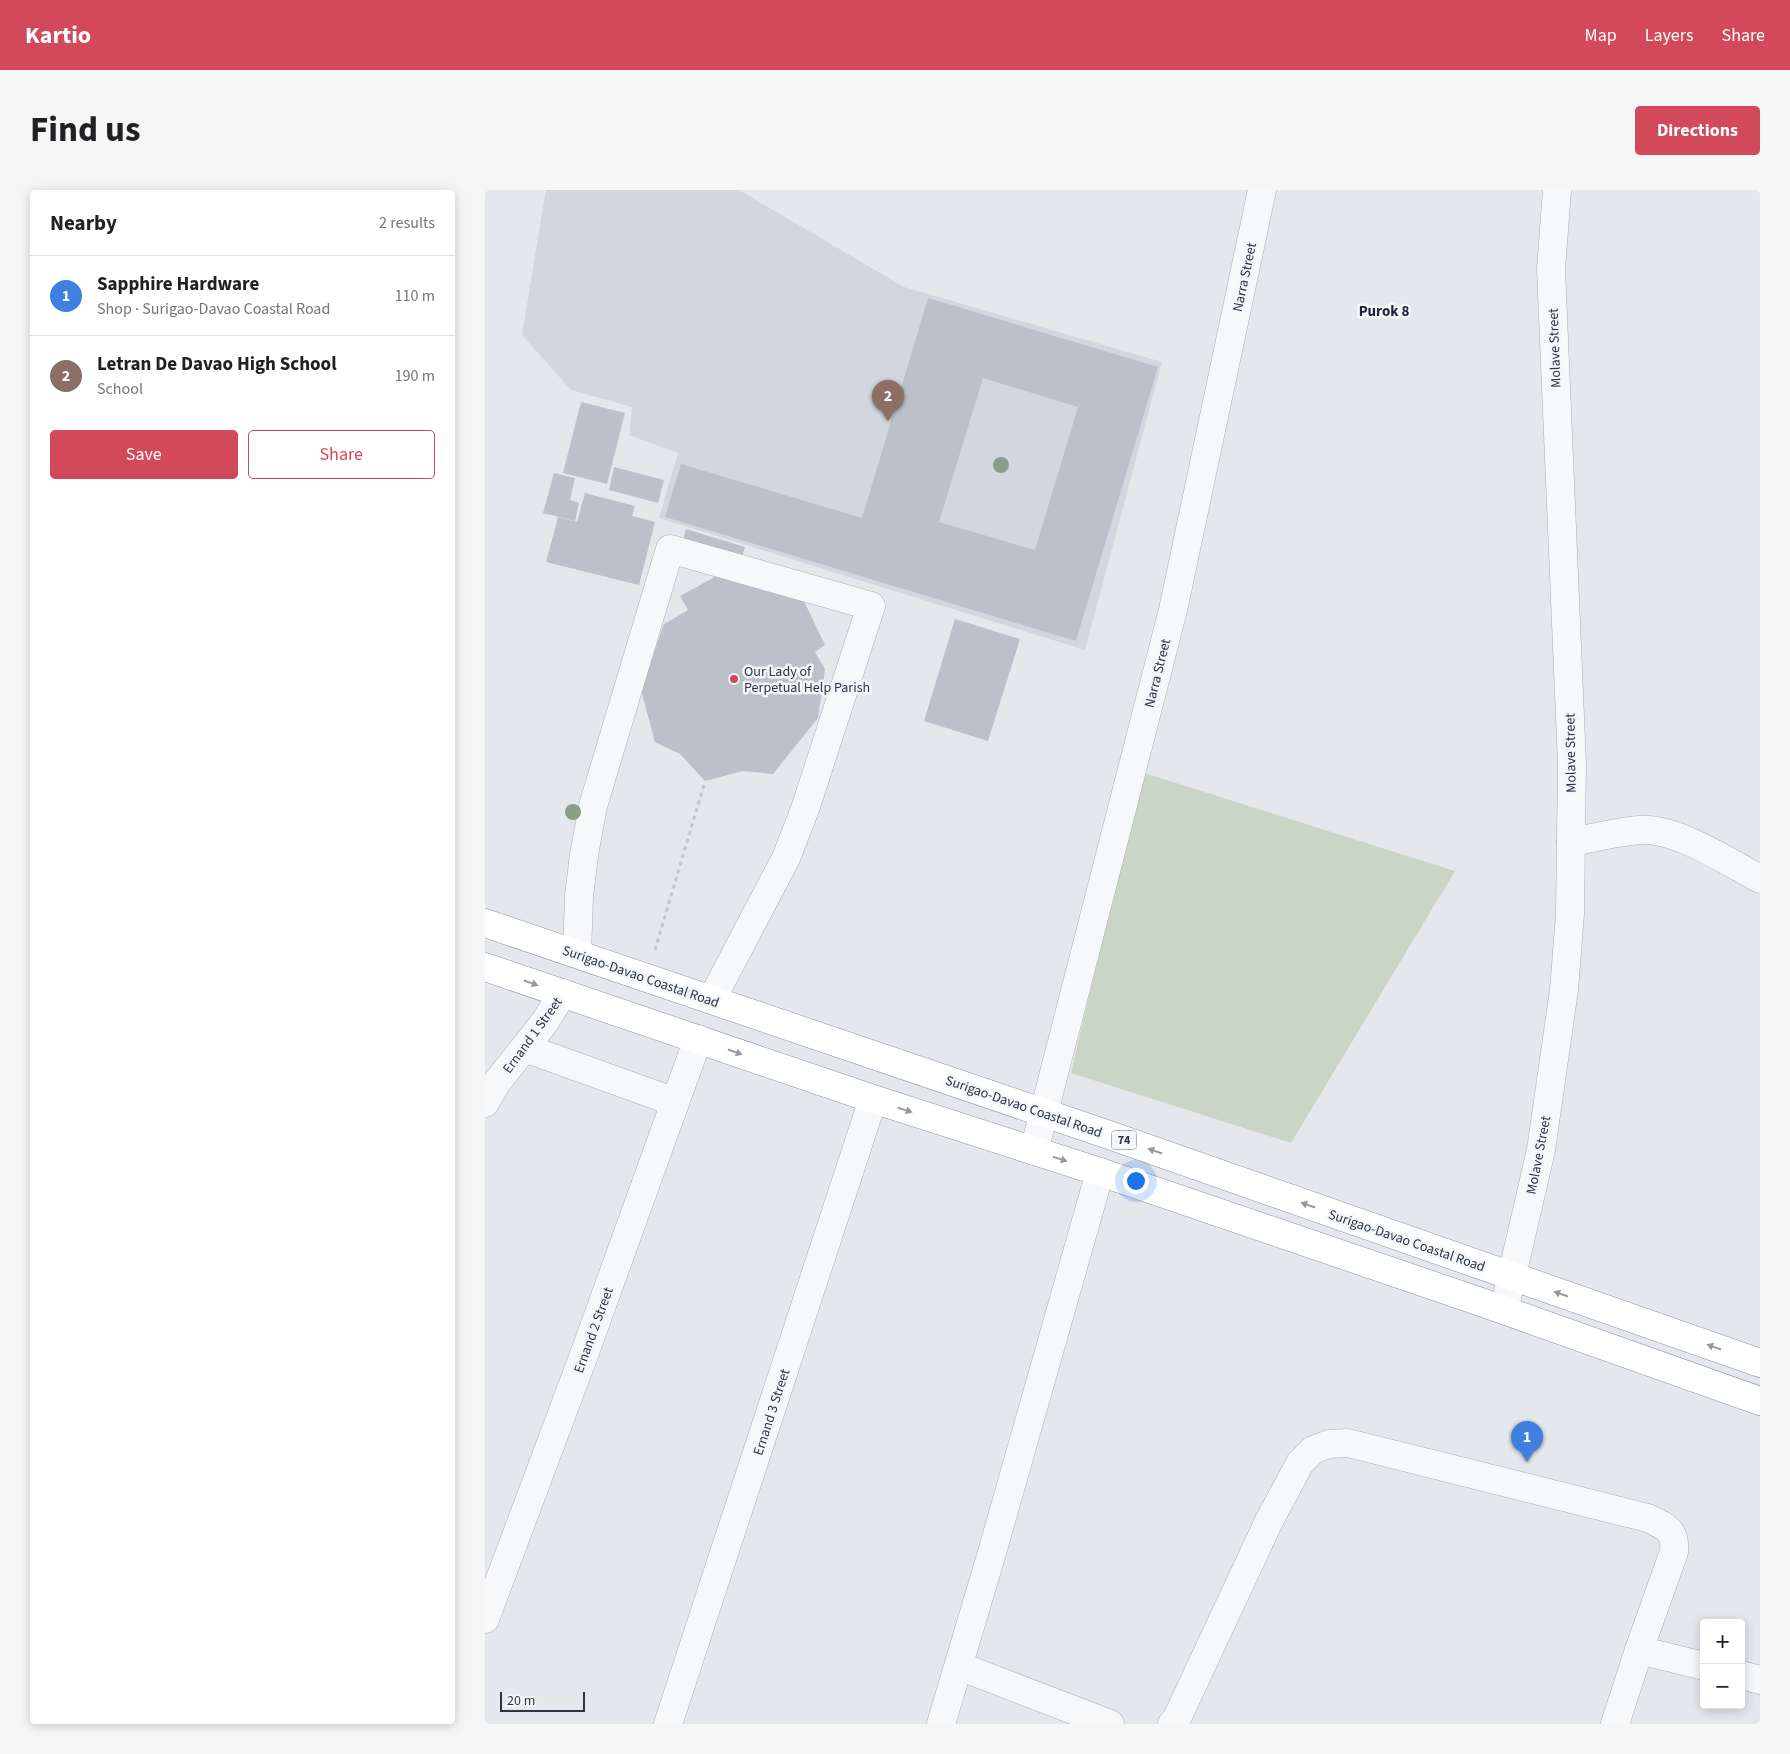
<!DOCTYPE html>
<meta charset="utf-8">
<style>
body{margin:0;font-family:"Source Sans 3",sans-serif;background:#f6f6f6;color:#202124}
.controls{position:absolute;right:15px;bottom:15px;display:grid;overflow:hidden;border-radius:5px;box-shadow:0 2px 12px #0003}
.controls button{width:45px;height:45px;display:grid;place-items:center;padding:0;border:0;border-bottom:1px solid #e0e0e0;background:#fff;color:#202124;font:25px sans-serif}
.scale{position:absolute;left:15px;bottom:12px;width:85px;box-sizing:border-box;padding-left:5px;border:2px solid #2b3445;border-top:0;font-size:14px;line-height:18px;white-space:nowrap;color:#2b3445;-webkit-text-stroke:4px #f4f6f9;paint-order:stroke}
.you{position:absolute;left:650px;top:990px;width:18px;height:18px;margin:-12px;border:4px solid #fff;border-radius:50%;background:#1a73e8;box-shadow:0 0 0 8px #1a73e833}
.badge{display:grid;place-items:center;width:32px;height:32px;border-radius:50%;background:#d1495b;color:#fff;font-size:16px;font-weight:700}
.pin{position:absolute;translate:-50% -41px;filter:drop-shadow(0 1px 2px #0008)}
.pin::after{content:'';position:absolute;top:26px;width:18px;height:15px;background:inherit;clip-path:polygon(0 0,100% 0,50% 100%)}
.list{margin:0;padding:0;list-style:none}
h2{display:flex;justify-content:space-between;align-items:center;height:65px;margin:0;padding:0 20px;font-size:21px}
h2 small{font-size:16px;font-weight:400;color:#757577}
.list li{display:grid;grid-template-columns:32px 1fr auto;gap:15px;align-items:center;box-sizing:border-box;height:80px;padding:0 20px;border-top:1px solid #e0e0e0}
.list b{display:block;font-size:19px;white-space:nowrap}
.list p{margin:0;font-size:16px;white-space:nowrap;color:#757577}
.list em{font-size:16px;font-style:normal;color:#757577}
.actions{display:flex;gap:10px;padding:15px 20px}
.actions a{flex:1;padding:11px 0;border:1px solid #d1495b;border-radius:5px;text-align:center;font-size:18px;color:#d1495b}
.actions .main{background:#d1495b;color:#fff}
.map{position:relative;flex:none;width:1275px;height:1534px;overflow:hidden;border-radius:5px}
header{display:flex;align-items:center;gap:30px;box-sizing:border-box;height:70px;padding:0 25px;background:#d1495b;color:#fff}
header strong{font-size:24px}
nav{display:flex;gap:28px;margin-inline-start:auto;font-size:18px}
.intro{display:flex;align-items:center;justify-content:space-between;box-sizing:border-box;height:120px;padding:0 30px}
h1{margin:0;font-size:35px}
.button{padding:12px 22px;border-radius:5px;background:#d1495b;color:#fff;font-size:18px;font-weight:700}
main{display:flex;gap:30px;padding:0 30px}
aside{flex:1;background:#fff;border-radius:5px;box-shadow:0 2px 12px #0003}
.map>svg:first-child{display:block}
.built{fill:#d2d6de}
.green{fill:#c9d6c5}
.building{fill:#bbc0ca;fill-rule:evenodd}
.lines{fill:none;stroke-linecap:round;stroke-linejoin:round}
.minor-casing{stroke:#a9aeb7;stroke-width:29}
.highway-casing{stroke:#8b94a3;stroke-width:29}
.path{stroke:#c2c5cb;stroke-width:3;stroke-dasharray:4 4;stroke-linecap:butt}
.minor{stroke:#f7f8fa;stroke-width:28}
.highway{stroke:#fff;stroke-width:28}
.tree{fill:#899d89}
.oneway{fill:#959aa2}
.poi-dot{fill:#d1495b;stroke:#f4f6f9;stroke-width:2}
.labels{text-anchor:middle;stroke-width:5;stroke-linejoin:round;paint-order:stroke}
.shield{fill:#f4f6f9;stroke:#676e7b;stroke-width:1}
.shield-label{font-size:12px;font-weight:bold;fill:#2b3445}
.street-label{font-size:14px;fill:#2b3445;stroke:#f4f6f9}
.poi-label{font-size:14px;fill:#2b3445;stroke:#f4f6f9;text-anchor:start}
.neighbourhood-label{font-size:15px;font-weight:bold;fill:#1d2536;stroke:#f4f6f9}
</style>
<header>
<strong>Kartio</strong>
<nav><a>Map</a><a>Layers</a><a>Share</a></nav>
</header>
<div class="intro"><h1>Find us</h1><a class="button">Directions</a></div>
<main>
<aside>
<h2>Nearby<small>2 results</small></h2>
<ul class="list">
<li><span class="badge" style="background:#3f7fe0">1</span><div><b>Sapphire Hardware</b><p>Shop · Surigao-Davao Coastal Road</p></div><em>110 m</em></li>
<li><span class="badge" style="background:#8d6e63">2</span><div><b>Letran De Davao High School</b><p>School</p></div><em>190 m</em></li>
</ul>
<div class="actions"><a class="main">Save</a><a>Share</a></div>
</aside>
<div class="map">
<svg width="1275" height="1534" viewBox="0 0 1275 1534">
<rect width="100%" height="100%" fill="#e4e7ec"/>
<!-- built -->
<path class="built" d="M61,0H254L419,97L677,172L600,460L174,328L193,263L144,245L147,217L86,200L37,145Z"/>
<!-- green -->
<path class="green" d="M656,582L970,681L806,953L586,883Z"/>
<!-- building -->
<g class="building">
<path d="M443,108L673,177L591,451L180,327L196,274L377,328ZM498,188L593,217L550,360L454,332Z"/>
<path d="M96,212L140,223L122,294L78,283Z"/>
<path d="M129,277L179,290L173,313L124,300Z"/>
<path d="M69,283L90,288L85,310L94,313L90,331L58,323Z"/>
<path d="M100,303L150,316L147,326L170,332L154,395L61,372L73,327L92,332Z"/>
<path d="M201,339L260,357L255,373L197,356Z"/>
<path d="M239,382L315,403L340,455L330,462L340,479L333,528L288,584L258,581L220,591L195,564L170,552L156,500L179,434L203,420L195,406Z"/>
<path d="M470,429L535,449L503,551L439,531Z"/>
</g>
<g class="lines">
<defs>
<g id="minor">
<path d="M1086,652C1108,648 1132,642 1154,640C1191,637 1243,672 1275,689"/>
<path d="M92,764L94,706L99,665L108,616L185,359L386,416L320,619L301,668L227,809"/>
<path d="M40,858L190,912"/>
<path d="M0,913L12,892L59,833L78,803"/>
<path d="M549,961L688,420L777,0"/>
<path d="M1019,1120L1056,960L1079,800L1085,724L1087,574L1066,79L1072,0"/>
<path d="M0,1429L100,1162L213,849"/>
<path d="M1154,1460L1219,1476"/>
<path d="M474,1476L625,1534"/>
<path d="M1256,1485L1275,1490"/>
<path d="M183,1534L388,909"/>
<path d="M456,1534L506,1366L615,982"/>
<path d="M687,1534L692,1528L784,1331L815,1273L828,1260L844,1254L863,1253L1163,1328C1181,1337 1191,1340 1189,1362L1154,1460L1130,1534"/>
</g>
<g id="highway">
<path d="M0,733L627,946L1275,1173"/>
<path d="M0,777L388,909L615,982L993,1111L1275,1211"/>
</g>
</defs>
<!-- minor casing -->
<use href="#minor" class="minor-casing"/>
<!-- highway casing -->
<use href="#highway" class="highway-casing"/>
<!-- path -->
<path class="path" d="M170,760L220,591"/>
<!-- minor -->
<use href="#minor" class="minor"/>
<!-- highway -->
<use href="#highway" class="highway"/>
</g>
<!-- trees -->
<g class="tree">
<circle cx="516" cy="275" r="8"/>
<circle cx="88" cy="622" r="8"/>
</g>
<!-- one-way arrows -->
<defs><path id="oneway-solid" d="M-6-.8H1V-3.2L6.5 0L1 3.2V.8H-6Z" transform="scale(1.25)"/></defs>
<g class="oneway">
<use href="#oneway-solid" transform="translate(46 793) rotate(19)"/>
<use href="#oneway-solid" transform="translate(250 862) rotate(19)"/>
<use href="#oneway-solid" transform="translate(420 920) rotate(18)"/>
<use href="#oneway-solid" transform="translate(670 961) rotate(-161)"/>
<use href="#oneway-solid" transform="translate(575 969) rotate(18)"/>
<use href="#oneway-solid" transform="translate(823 1015) rotate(-161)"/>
<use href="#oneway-solid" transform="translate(1076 1104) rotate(-161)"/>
<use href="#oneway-solid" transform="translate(1229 1157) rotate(-161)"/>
</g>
<!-- markers -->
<circle class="poi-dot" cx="249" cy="489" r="5"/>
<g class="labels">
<!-- shield labels -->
<rect class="shield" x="626.5" y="940.5" width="25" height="19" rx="4"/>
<g class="shield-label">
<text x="639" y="954">74</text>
</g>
<!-- street labels -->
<g class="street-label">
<text transform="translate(759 87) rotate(-78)" y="5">Narra Street</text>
<text transform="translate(1069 158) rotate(-92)" y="5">Molave Street</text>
<text transform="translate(672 483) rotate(-76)" y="5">Narra Street</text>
<text transform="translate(1085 563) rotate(-91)" y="5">Molave Street</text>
<text transform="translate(156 786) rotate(19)" y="5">Surigao-Davao Coastal Road</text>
<text transform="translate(47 845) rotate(-54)" y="5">Ernand 1 Street</text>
<text transform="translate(539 916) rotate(19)" y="5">Surigao-Davao Coastal Road</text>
<text transform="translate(1053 965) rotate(-79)" y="5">Molave Street</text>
<text transform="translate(922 1050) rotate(19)" y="5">Surigao-Davao Coastal Road</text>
<text transform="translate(108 1140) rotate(-70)" y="5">Ernand 2 Street</text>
<text transform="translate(286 1222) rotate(-72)" y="5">Ernand 3 Street</text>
</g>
<!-- poi labels -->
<g class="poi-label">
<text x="259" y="486">Our Lady of<tspan x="259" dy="16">Perpetual Help Parish</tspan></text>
</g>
<!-- neighbourhood labels -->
<g class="neighbourhood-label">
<text x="899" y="126">Purok 8</text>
</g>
</g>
</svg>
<div class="controls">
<button>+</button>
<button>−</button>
</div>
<div class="scale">20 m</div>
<div class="you"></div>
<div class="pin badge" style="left:1042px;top:1272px;background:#3f7fe0">1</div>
<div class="pin badge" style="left:403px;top:231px;background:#8d6e63">2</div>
</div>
</main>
